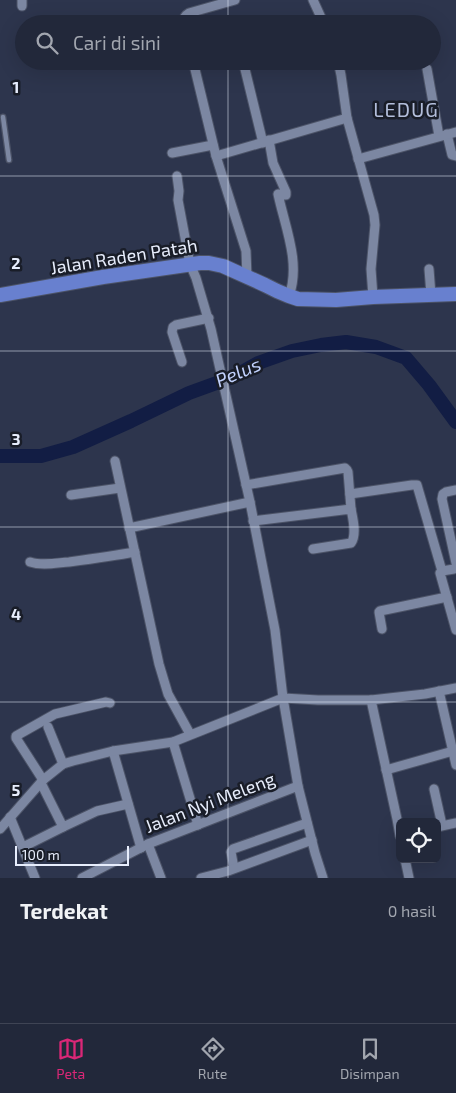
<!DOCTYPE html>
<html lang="id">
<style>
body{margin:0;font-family:"Exo 2",sans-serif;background:#2e3445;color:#f1f3f6}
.controls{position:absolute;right:15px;bottom:15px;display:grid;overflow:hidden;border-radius:8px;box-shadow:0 5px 20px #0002}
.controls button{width:45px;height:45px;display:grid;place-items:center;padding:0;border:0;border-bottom:1px solid #3f4454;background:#22283a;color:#f1f3f6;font:25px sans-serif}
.scale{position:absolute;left:15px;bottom:12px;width:114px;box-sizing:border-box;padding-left:5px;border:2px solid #e7edfc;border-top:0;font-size:14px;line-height:18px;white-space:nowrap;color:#e7edfc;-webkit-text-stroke:4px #191d28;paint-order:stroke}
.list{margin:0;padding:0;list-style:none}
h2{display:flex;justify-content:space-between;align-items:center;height:65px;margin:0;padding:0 20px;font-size:21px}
h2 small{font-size:16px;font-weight:400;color:#a2a6af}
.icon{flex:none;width:28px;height:28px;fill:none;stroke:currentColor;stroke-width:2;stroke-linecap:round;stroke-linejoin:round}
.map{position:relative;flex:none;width:456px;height:878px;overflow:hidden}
.search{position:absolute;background:#22283a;box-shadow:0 5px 20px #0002;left:15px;right:15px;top:15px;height:55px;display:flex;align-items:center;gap:12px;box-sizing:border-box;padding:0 18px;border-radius:28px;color:#a2a6af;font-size:19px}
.sheet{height:145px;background:#22283a}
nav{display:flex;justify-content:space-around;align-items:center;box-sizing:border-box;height:70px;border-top:1px solid #3f4454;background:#22283a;font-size:14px;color:#a2a6af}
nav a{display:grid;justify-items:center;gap:2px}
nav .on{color:#db2777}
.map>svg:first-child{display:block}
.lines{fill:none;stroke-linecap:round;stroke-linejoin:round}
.river{stroke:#121d44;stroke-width:14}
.service-casing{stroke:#4c5367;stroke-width:7}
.minor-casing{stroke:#4c5367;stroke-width:11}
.primary-casing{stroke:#4c5367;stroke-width:16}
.service{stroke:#7c87a2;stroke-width:4.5}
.minor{stroke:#7c87a2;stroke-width:9}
.primary{stroke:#6880cf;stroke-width:14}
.grid{fill:none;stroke:#e7edfc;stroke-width:1;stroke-opacity:0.55}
.labels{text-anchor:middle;stroke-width:5;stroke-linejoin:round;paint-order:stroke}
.street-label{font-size:18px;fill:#e7edfc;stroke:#191d28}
.water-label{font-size:19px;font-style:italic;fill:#c2d2fe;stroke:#191d28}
.quarter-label{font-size:20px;letter-spacing:1px;fill:#b3bedb;stroke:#191d28}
.grid-label{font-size:16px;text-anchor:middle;font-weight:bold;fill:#e7edfc;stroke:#191d28;stroke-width:5;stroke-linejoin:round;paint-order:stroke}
</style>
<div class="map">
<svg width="456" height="878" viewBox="0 0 456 878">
<rect width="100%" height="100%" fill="#2d354d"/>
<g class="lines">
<!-- river -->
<path class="river" d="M0,456H41L73,447L131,421L189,393L233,377L258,363L292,351L321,345L346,342L376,347L406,358L429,385L456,422"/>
<defs>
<path id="service" d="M3,117L9,160"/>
<g id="minor">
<path d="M22,0V6"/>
<path d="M313,0L324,24"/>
<path d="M184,24C183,19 184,16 189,13L235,0"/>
<path d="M193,61L216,156L246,251L247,277"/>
<path d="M243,61L263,143"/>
<path d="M338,61L341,75L347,118L374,215L375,225L371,269L373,297"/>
<path d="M427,69L439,136"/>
<path d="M447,134L452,155L456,156"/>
<path d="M269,140L273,163L286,192V195L278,194C285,227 301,263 289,296"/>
<path d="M172,153L213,145"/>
<path d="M216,156L347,118"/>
<path d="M358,159L456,132"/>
<path d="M177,176L179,191L178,200L190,264L196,278L211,329L250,502L275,630L283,698L298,786L315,853L323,878"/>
<path d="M429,269L431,295"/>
<path d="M182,362L172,332L173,327L176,325L209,318"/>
<path d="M115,461L159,664L168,694L190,734"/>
<path d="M246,485L345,468L347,470L348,472L351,509"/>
<path d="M456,490L446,492L443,494L442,499L456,563"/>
<path d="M350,494L412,485H417L442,571"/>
<path d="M71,495L120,488"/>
<path d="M253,521L351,509C353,519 357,535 351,543L313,549"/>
<path d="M129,528L250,502"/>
<path d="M30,562C42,566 56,563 69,562C91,559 113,556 135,552"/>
<path d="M456,568L454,569L442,571L440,573L456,630"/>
<path d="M382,629L379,612L380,611L447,597"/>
<path d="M439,691L456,765"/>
<path d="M371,700L397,819L400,836"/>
<path d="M48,727L63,764"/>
<path d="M173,742L198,825"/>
<path d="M113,751L141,848"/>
<path d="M386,770L453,751"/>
<path d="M43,780L16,738V736L55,714L106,702L110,703"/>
<path d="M41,783L63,827L97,811L128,804"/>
<path d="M434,789L442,825"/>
<path d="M10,817L35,878"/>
<path d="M437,827L456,823"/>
<path d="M0,829L43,780L63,764L73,761L113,751L173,742L283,698L318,700H371L425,694L456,688"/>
<path d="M148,844L161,878"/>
<path d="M23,847L63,827"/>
<path d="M405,859L409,878"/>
<path d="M234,868L231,852L233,849L307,823"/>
<path d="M82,878L148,844L298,786"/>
<path d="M201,878L228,871L312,840"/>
</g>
<path id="primary" d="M0,295L103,277L200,263H209L223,266L265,285L277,291L289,296L298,299L336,300L373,297L456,294"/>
</defs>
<!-- service casing -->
<use href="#service" class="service-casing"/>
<!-- minor casing -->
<use href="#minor" class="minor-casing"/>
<!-- primary casing -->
<use href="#primary" class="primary-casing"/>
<!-- service -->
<use href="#service" class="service"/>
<!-- minor -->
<use href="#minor" class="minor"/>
<!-- primary -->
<use href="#primary" class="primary"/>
</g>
<!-- grid -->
<path class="grid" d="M228,0V24M228,61V878M0,176H456M0,351H456M0,527H456M0,702H456"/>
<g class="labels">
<!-- street labels -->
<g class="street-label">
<text transform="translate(124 257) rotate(-9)" y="6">Jalan Raden Patah</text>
<text transform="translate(210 803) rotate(-21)" y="6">Jalan Nyi Meleng</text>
</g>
<!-- water labels -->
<g class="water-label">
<text transform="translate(238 372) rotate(-23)" y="7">Pelus</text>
</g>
<!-- quarter labels -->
<g class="quarter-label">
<text x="406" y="117">LEDUG</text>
</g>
</g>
<g class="grid-label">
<text x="16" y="93">1</text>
<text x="16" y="269">2</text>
<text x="16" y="445">3</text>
<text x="16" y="620">4</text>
<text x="16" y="796">5</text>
</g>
</svg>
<div class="controls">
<button><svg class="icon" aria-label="locate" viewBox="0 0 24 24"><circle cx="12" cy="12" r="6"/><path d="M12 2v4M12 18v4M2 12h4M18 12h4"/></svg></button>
</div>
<div class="scale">100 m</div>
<div class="search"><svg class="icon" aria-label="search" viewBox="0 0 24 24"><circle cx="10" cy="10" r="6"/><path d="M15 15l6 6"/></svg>Cari di sini</div>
</div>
<section class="sheet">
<h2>Terdekat<small>0 hasil</small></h2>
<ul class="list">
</ul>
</section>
<nav>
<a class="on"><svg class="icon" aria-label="map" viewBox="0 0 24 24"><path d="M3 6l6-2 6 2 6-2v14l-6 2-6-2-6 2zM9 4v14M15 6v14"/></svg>Peta</a>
<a><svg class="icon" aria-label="directions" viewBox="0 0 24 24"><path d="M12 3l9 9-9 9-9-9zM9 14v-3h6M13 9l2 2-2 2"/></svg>Rute</a>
<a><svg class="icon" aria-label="saved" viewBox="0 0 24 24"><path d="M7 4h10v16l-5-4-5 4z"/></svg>Disimpan</a>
</nav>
